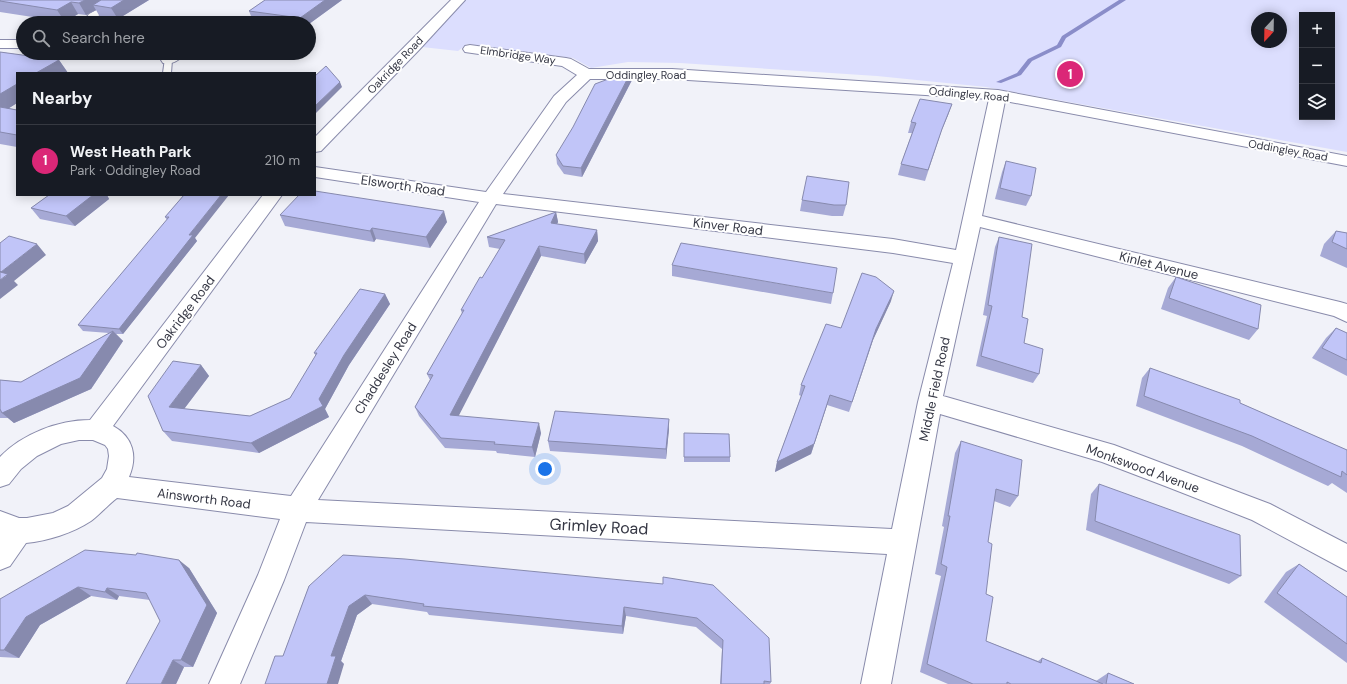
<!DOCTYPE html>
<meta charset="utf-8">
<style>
body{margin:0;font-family:"DM Sans",sans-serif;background:#20242c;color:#f1f3f6}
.controls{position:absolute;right:12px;top:12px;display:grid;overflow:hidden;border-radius:0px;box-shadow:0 2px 10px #0003}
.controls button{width:36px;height:36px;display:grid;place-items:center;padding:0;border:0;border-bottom:1px solid #363941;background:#171b24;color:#f1f3f6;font:20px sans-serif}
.compass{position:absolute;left:1251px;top:12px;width:36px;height:36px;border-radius:50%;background:#171b24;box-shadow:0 2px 10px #0003;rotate:202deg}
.you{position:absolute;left:545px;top:469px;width:14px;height:14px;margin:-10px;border:3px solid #fff;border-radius:50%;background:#1a73e8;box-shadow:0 0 0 6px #1a73e833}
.badge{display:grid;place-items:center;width:26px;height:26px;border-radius:50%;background:#db2777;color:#fff;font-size:13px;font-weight:700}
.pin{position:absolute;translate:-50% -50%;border:2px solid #fff;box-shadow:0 1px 4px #0006}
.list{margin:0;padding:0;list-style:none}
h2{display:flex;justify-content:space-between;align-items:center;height:52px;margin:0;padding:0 16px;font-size:17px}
h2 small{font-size:13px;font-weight:400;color:#9ea1a6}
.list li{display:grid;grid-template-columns:26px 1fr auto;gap:12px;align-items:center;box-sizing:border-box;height:72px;padding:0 16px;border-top:1px solid #363941}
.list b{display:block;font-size:15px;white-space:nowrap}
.list p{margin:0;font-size:13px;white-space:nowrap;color:#9ea1a6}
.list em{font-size:13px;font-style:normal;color:#9ea1a6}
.icon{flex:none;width:22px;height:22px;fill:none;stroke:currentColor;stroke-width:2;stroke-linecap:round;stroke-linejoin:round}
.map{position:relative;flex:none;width:1347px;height:684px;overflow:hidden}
.search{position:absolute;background:#171b24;box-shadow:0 2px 10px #0003;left:16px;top:16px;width:300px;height:44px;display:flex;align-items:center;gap:10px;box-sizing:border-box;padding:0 14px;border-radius:22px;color:#9ea1a6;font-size:15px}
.panel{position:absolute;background:#171b24;box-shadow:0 2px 10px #0003;left:16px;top:72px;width:300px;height:124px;border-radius:0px}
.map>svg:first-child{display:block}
.green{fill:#dcdefe;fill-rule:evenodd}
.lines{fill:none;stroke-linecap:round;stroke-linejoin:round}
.stream{fill:#8a8dc9;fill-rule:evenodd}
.lane-casing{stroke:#898bab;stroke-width:2}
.street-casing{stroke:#898bab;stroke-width:2}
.lane{fill:#fff;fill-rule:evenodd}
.street{fill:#fff;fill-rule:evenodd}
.wall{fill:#a6a9d5}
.shaded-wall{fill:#878aae}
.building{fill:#c1c5f8;stroke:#878aae}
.labels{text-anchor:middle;stroke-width:4;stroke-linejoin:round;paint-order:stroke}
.far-street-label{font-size:11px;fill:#363845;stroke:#fff}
.street-label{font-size:13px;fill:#363845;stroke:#fff}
.near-street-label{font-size:16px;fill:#363845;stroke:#fff}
</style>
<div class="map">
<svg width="1347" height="684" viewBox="0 0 1347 684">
<rect width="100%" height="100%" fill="#f1f2f9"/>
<!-- green -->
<path class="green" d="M464,0H1347V152L986,87L877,76L680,63L628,62L591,68L573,58L467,44L458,51L422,47ZM1302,15H1332V117H1302ZM1257,18H1281V42H1257Z"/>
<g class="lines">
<!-- stream -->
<path class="stream" d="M1119,0H1126L1066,38L1061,47L1032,61L1021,75L1001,83L996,82L1017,73L1028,59L1057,45L1062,36Z"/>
<defs>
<g id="lane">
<path d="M115,0H124L95,18L90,23H82L89,14Z"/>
<path d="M165,58H168L172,60L171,73H163Z"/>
</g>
<g id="street">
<path d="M451,0H465L418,51L321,151L315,152V137Z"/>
<rect x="0" y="40" width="23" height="8"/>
<path d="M470,45L566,58L571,59L589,69H672L998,90L1347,156V166L1005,101L982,216L1340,302L1347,304V322L1334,316L980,227L943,396L1114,445L1270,504L1347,544V571L1252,520L1165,486L1102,462L940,414L891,684H861L887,554L306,522L284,580L240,684H209L258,575L280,519L117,498C108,505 100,514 91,521C73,533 47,541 26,543L10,566L0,570V511L19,518H27L53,513L68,506L102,478L107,469L109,456L108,449L105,445L93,440H79L61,444L37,456L21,469L9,484L0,487V457C22,434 58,420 90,420L263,195H282L113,426C133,437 138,456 129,477L291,496L479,202L315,177V167L486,192L554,96L577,75L562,66L465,52L463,49L465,46ZM590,79H672L989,99L956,250L893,239L503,194L566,102ZM496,204L893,253L953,263L918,402L892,529L318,500Z"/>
<path d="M168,53H185C180,60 172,65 163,63L161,60Z"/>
</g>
</defs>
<!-- lane casing -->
<use href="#lane" class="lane-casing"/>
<!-- street casing -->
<use href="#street" class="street-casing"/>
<!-- lane -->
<use href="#lane" class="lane"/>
<!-- street -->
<use href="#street" class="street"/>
</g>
<!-- wall -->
<g class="wall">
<path d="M0,0H149L118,19L100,17L96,10L86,15L78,14L65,22L0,12Z"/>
<path d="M265,0H342L309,24V23H267L253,21L249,11Z"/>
<path d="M0,52L59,60L68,73H17V103L9,108L17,110V147L0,144Z"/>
<path d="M632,80L582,177L564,174L557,164L556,155Z"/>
<path d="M952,104L948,115L938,139L925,181L898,175L901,164L912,133H908L911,122Z"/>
<path d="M1006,161L1031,196L1026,206L995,199L1002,172Z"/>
<path d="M49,195H107L109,199L75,226L40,219L31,208Z"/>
<path d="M184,195L195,238L197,241L123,334H116L123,341L91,389L14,423L8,418H0V380L21,382L109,333L83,331L78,325L167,220L165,217Z"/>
<path d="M802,200L846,205L843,216H832L800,211Z"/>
<path d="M556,212L558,222L557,224L597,230L598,241L585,264L541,256L458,416L541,433L535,457L497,453L496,451L445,448L419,416L415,407L430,380L427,374L462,314L461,310L482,278L500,249L489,247L487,237Z"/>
<path d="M280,215L447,222L430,248L376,239L374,242L285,226Z"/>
<path d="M1336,231L1347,233V268L1320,256L1324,244Z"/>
<path d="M999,237L1022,317L1024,343L1039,374L1033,383L976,366L987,316L983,315L995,247Z"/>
<path d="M672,265L833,293L831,304L672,276Z"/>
<path d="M1176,277L1258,329L1249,340L1161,309L1168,288Z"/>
<path d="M385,294L390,304L349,365L325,409L329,417L259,453L172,441L163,431L201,365L209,376L184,409L250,416L290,398L316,356L314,353Z"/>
<path d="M891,301L873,340L849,412L827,405L811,454L775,472L777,462L801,396L799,395L801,385L841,328Z"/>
<path d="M1336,328L1347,333V376L1312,358L1326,338Z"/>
<path d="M1150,368L1240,403L1347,450V493L1332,483L1328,486L1242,446L1136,406L1142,378Z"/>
<path d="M669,419V429L666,459L550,451L548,441Z"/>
<path d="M684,433L730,457V462H684Z"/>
<path d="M961,441L1018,496L1010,507L994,501L988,542L986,594V641L1038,661L1042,658L1096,681L1108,673L1134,684H948L920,672L941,576L935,574L944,527L942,526L955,453Z"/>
<path d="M1099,484L1241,576L1229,584L1086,530L1091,494Z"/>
<path d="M1299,564L1347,597V663L1264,602L1286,572Z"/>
<path d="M189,568L217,613L193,667H184L176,684L160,621L150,600L119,596L117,600L91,596L40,625L19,658L0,657V599Z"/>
<path d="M663,584L771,682L770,684H720L722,649L696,627L626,616L623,634L429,615L427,612L372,604L357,615L341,661L344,664L283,656L309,586Z"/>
</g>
<!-- shaded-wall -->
<g class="shaded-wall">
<path d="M85,0H112L93,5L96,10L86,15L79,3Z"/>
<path d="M124,0H149L118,19L111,8Z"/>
<path d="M325,0H342L309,24V23H302L300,18Z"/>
<path d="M71,2L78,14L65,22L57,10Z"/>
<path d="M59,60L68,73H36Z"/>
<path d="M631,72L632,80L582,177L581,168Z"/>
<path d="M340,82L342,87L315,114V106Z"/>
<path d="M17,84V103L0,114V94Z"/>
<path d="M952,104L948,115L938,139L925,181L942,129Z"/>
<path d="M93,195H107L109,199L75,226L66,216Z"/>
<path d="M221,195H229L195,238L197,241L123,334L119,329L189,235Z"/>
<path d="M444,211L447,222L430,248L426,237Z"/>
<path d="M556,212L558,222L552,234L551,223Z"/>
<path d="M372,228L376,239L374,242L370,231Z"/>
<path d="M597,230L598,241L585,264L584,254Z"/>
<path d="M37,244L46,255L14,281L18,285L0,299V280L6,276L1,272Z"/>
<path d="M539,246L541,256L454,425L450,415Z"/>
<path d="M894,291L891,301L873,340L849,412L876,329Z"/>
<path d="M385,294L390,304L349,365L325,409L329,417L259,453L251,443L319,399L344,355Z"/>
<path d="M113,331L123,341L91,389L14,423L2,413Z"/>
<path d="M201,365L209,376L178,417L169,407Z"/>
<path d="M830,395L827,405L811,454L775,472L777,462Z"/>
<path d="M669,419V429L666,459V449Z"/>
<path d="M539,423L541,433L535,457L532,447Z"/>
<path d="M179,560L189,568L217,613L193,667L181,660Z"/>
<path d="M78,587L91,596L40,625L19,658L4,650L26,617Z"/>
<path d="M107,588L119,596L117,600L105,592Z"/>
<path d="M365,595L372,604L357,615L341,661L344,664L338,684H327L331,656L349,606Z"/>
<path d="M624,607L626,616L623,634L622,626Z"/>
<path d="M173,660L184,667L176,684H161Z"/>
</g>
<!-- building -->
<g class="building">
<path d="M0,0H85L79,3L71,2L57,10L0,1Z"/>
<path d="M101,0H124L111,8L93,5Z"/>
<path d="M265,0H325L300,18L249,11Z"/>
<path d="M0,52L59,60L36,73H17V84L0,94Z"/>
<path d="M326,66L340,82L315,106V76Z"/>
<path d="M627,72H631L581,168L563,166L556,155L573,127L595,84Z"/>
<path d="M920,99L952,104L942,129L928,170L901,164L916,123L911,122Z"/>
<path d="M0,107L17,110V135L0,132Z"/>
<path d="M1006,161L1036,168L1031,196L1000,188Z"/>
<path d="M807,176L849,182L846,205H834L802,200Z"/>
<path d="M315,191L444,211L426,237L372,228L370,231L280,215L299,195H315Z"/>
<path d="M49,195H93L66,216L31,208Z"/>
<path d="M184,195H221L189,235H193L119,329L78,325L169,217H165Z"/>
<path d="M556,212L551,223L597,230L584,254L539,246L450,415L539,423L532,447L494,444L495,442L441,438L415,407L433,375L427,374L464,310H461L480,277L482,278L505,240L487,237Z"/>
<path d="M1336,231L1347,233V249L1332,242Z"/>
<path d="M9,236L37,244L1,272L0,271V243Z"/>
<path d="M999,237L1032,244L1022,317L1028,319L1024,343L1043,349L1039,374L981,356L992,306L988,305Z"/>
<path d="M681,243L837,268L833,293L672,265Z"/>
<path d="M0,272L8,274L0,280Z"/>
<path d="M862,273L876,277L894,291L876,329L852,402L830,395L814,444L777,462L805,386L801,385L826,324L841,328Z"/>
<path d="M1176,277L1261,305L1258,329L1169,298Z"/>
<path d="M360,289L385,294L344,355L319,399L323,406L251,443L163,431L148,396L173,361L201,365L169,407L250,416L290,398L317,353H314Z"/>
<path d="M1336,328L1347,333V360L1322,348Z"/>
<path d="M113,331L80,378L2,413L0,409V380L21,382Z"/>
<path d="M1150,368L1240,400V403L1347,450V475L1342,471L1341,477L1252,436L1144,396Z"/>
<path d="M555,411L669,419L666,449L548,441Z"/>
<path d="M684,433L729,434L730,457H684Z"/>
<path d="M961,441L1022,460L1018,496L996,489L988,542L992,544L986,594L993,597L986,641L1041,663L1042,658L1103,684H1011L1007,682V684H973L927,664L947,567L941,564L950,516H948Z"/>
<path d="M1099,484L1240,535L1241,576L1095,521Z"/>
<path d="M85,550L136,555L137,553L179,560L207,605L181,660H173L161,684H126L160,621L146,593L107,588L105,592L78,587L26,617L4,650H0V599Z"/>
<path d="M343,555L405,559L663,584V577L713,585L769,638L771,682L764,681V684H721L723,640L697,618L624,607L622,626L423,606L424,604L365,595L349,606L331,656H336L327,684H265L275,656H283L309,586Z"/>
<path d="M1299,564L1347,597V644L1277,593Z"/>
<path d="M1108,673L1134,684H1106Z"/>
</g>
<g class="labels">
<!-- far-street labels -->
<g class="far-street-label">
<text transform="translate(518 55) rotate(8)" y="4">Elmbridge Way</text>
<text transform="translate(395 65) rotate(-46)" y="4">Oakridge Road</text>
<text x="646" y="79">Oddingley Road</text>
<text transform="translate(969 94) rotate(5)" y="4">Oddingley Road</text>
<text transform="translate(1288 150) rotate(10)" y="4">Oddingley Road</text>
</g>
<!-- street labels -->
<g class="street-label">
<text transform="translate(403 185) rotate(8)" y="5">Elsworth Road</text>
<text transform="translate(728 226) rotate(7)" y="5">Kinver Road</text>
<text transform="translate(1159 265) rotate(14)" y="5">Kinlet Avenue</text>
<text transform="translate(185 312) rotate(-53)" y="5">Oakridge Road</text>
<text transform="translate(385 368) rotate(-58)" y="5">Chaddesley Road</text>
<text transform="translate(934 389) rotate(-78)" y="5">Middle Field Road</text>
<text transform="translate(1143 468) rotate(20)" y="5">Monkswood Avenue</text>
<text transform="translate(204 498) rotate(7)" y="5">Ainsworth Road</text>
</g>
<!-- near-street labels -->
<g class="near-street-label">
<text transform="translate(599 526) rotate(3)" y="6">Grimley Road</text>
</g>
</g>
</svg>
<div class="controls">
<button>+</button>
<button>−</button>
<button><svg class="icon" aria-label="layers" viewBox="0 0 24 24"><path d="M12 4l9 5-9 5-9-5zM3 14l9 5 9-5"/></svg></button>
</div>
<svg class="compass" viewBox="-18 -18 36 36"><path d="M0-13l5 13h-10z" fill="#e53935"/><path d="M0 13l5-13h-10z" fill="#9ea1a6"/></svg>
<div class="you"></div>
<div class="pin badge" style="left:1070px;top:74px">1</div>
<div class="search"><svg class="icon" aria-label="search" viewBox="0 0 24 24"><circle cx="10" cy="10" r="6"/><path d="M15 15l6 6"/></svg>Search here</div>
<section class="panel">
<h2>Nearby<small></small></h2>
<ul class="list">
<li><span class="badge">1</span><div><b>West Heath Park</b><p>Park · Oddingley Road</p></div><em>210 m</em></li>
</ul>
</section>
</div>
